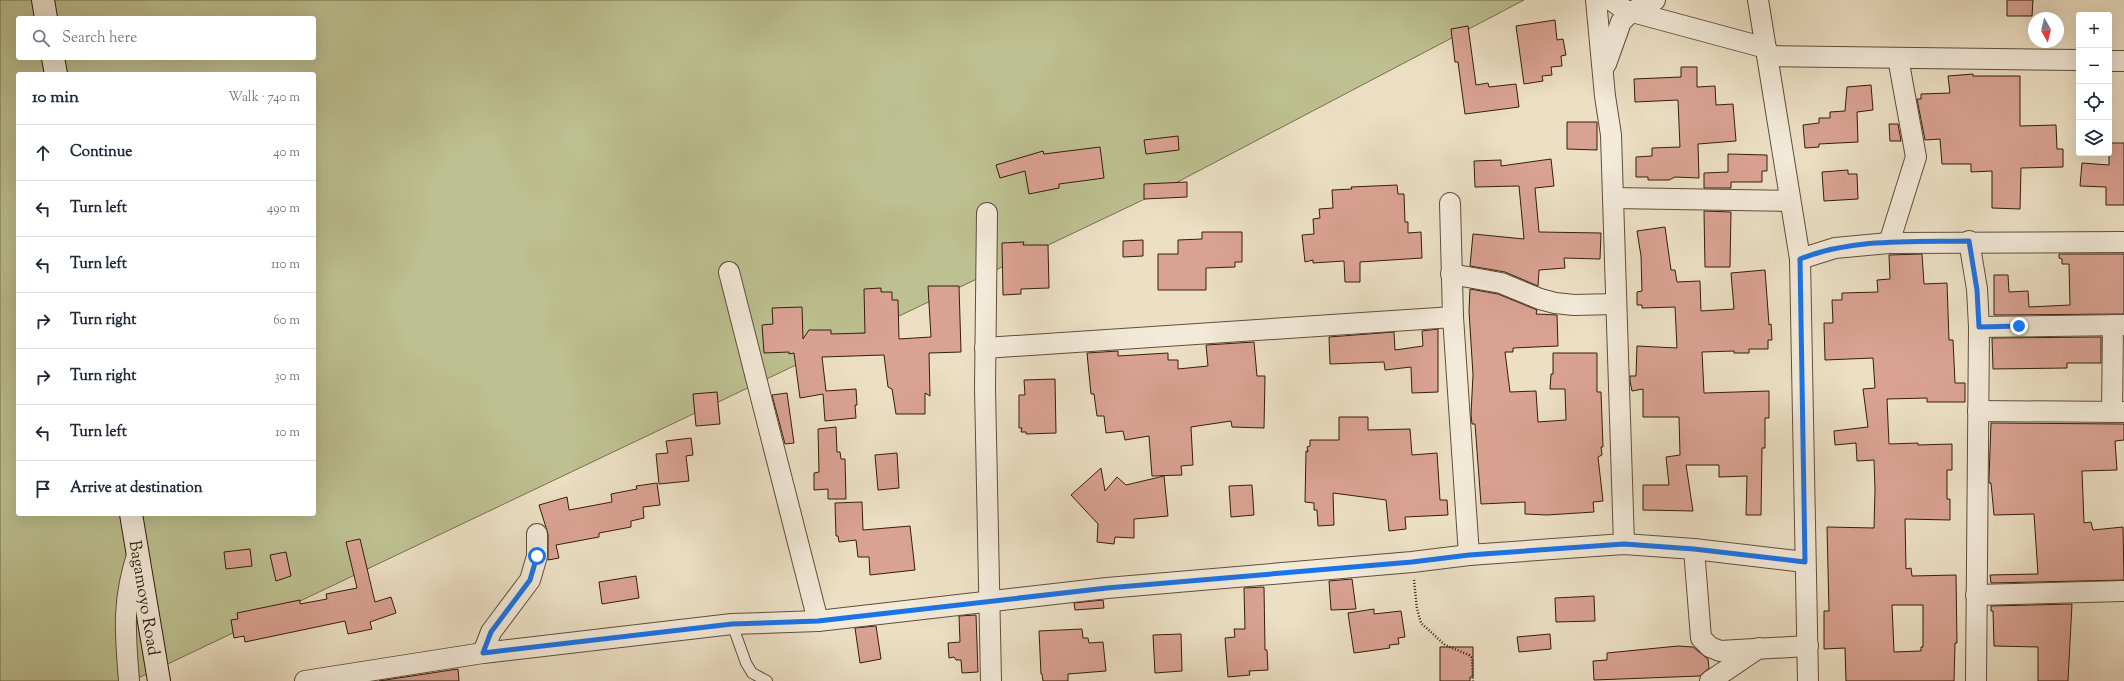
<!DOCTYPE html>
<meta charset="utf-8">
<style>
body{margin:0;font-family:"Sorts Mill Goudy",serif;background:#f2f2f3;color:#1f2937}
.controls{position:absolute;right:12px;top:12px;display:grid;overflow:hidden;border-radius:4px;box-shadow:0 4px 16px #0002}
.controls button{width:36px;height:36px;display:grid;place-items:center;padding:0;border:0;border-bottom:1px solid #e0e1e3;background:#fff;color:#1f2937;font:20px sans-serif}
.compass{position:absolute;left:2028px;top:12px;width:36px;height:36px;border-radius:50%;background:#fff;box-shadow:0 4px 16px #0002;rotate:172deg}
.stop{position:absolute;width:12px;height:12px;margin:-9px;border:3px solid #1a73e8;border-radius:50%;background:#fff}
.stop.end{background:#1a73e8;border-color:#fff;box-shadow:0 1px 4px #0008}
.list{margin:0;padding:0;list-style:none}
h2{display:flex;justify-content:space-between;align-items:center;height:52px;margin:0;padding:0 16px;font-size:17px}
h2 small{font-size:13px;font-weight:400;color:#747a83}
.list li{display:grid;grid-template-columns:26px 1fr auto;gap:12px;align-items:center;box-sizing:border-box;height:56px;padding:0 16px;border-top:1px solid #e0e1e3}
.list b{display:block;font-size:15px;white-space:nowrap}
.list em{font-size:13px;font-style:normal;color:#747a83}
.icon{flex:none;width:22px;height:22px;fill:none;stroke:currentColor;stroke-width:2;stroke-linecap:round;stroke-linejoin:round}
.map{position:relative;flex:none;width:2124px;height:681px;overflow:hidden}
.search{position:absolute;background:#fff;box-shadow:0 4px 16px #0002;left:16px;top:16px;width:300px;height:44px;display:flex;align-items:center;gap:10px;box-sizing:border-box;padding:0 14px;border-radius:4px;color:#747a83;font-size:15px}
.panel{position:absolute;background:#fff;box-shadow:0 4px 16px #0002;left:16px;top:72px;width:300px;height:444px;border-radius:4px}
.map>svg:first-child{display:block}
.green{fill:#bdc090;stroke:#786f4e;fill-rule:evenodd}
.building{fill:#daa293;stroke:#331e0d;fill-rule:evenodd}
.lines{fill:none;stroke-linecap:round;stroke-linejoin:round}
.lane-casing{stroke:#614e3b;stroke-width:12}
.street-casing{stroke:#614e3b;stroke-width:22}
.secondary-casing{stroke:#331e0d;stroke-width:24}
.path{stroke:#331e0d;stroke-width:2.5;stroke-dasharray:1 2;stroke-linecap:butt}
.lane{stroke:#f3ead9;stroke-width:10}
.street{stroke:#f3ead9;stroke-width:20}
.secondary{stroke:#f3ead9;stroke-width:22}
.route{stroke:#1a73e8;stroke-width:5}
.labels{text-anchor:middle;stroke-width:3;stroke-linejoin:round;paint-order:stroke}
.street-label{font-size:17px;fill:#331e0d;stroke:#f3ead9}
</style>
<div class="map">
<svg width="2124" height="681" viewBox="0 0 2124 681">
<rect width="100%" height="100%" fill="#ecdfc4"/>
<filter id="stains"><feTurbulence type="fractalNoise" baseFrequency=".005" numOctaves="4"/><feColorMatrix values="0 0 0 0 .2 0 0 0 0 .09 0 0 0 0 .02 0 0 0 .5 -.17"/></filter>
<radialGradient id="worn" r=".72"><stop offset=".6" stop-color="#630" stop-opacity="0"/><stop offset="1" stop-color="#630" stop-opacity=".3"/></radialGradient>
<!-- green -->
<path class="green" d="M0,0H1524L1147,198L132,681H0ZM18,18H314V58H18ZM18,74H314V514H18Z"/>
<!-- building -->
<g class="building">
<path d="M2007,0H2033L2032,16H2007Z"/>
<path d="M1555,20L1557,40L1563,39L1566,55L1561,56L1562,66L1551,67L1552,75L1542,76L1543,81L1524,84L1516,26Z"/>
<path d="M1468,26L1476,85L1488,83L1489,87L1516,84L1519,107L1465,114L1458,62H1455L1451,29Z"/>
<path d="M1681,67H1697V87L1715,86L1716,105L1733,104L1736,141L1698,144L1699,178L1675,177L1669,180H1648V177H1636V157L1652,156V148L1680,147L1678,100L1635,102L1634,79L1681,77Z"/>
<path d="M1973,74V76H2020V126L2056,125L2057,149H2063V167L2021,168L2020,209L1992,208V171L1971,172V164H1942L1940,139L1925,140L1917,99H1921V94L1950,93L1948,76Z"/>
<path d="M1871,85L1873,110L1857,112L1858,142L1819,144V147L1805,148L1803,125L1819,123V118H1830V112L1845,111L1847,87Z"/>
<path d="M1567,122H1597V150L1567,149Z"/>
<path d="M1889,124H1898L1901,141H1890Z"/>
<path d="M1178,136L1179,150L1146,154L1144,140Z"/>
<path d="M2109,143H2124V205H2106V187L2080,186L2082,163L2109,165Z"/>
<path d="M1100,147L1104,178L1059,184V188L1029,194L1025,171L1000,178L996,165L1043,151L1044,154Z"/>
<path d="M1728,154L1767,155V171H1762V182H1731V188H1704V173L1728,172Z"/>
<path d="M1551,159L1554,186L1535,188L1539,232L1601,233L1600,259L1564,258L1565,268L1539,270L1538,286L1505,272L1470,266L1473,234L1524,239L1519,186L1475,187L1474,161L1501,160V166Z"/>
<path d="M1848,170V174H1857L1858,199L1824,201L1822,172Z"/>
<path d="M1187,182V197L1144,199V184Z"/>
<path d="M1397,185L1398,194H1404L1405,222H1408V233L1421,232L1422,258L1360,262V282H1345L1344,261L1313,263V260L1305,262L1302,235L1314,234L1313,219L1320,218L1319,209L1333,208L1332,190L1352,189L1351,187Z"/>
<path d="M1704,211L1731,212L1730,267H1705Z"/>
<path d="M1665,227L1671,270H1675L1677,282L1700,281L1701,311L1734,309L1731,273L1765,270L1769,325L1771,324L1772,340H1768V349H1749V353H1734V351L1702,352L1704,393L1769,391V418H1765V448H1762L1761,515H1746L1747,476L1719,477V465H1686L1693,511L1643,510V485H1669L1666,457L1680,455L1679,417H1643V389L1632,391L1630,381V376H1636L1637,346L1677,348L1675,307L1642,308V305H1637V292L1642,291L1641,256L1637,231Z"/>
<path d="M1202,232H1242V262H1235V267L1206,268V290H1158V254H1178V240L1202,239Z"/>
<path d="M1143,240V256L1123,257V241Z"/>
<path d="M1024,242L1023,245H1048L1049,288L1021,289V294L1003,295L1002,243Z"/>
<path d="M1922,254L1924,284L1947,283L1949,340H1953L1955,383H1965V402H1927V398L1887,399L1889,444L1918,443V445L1952,444V470H1947V499H1950V520L1905,519L1906,569L1911,568L1912,576L1956,575L1957,643H1955L1954,681H1846L1845,648L1824,649V611H1829L1827,527L1874,528L1875,490L1874,460L1857,461L1856,443L1835,445L1834,431L1868,427L1863,389L1875,388L1873,358L1825,360L1824,323H1833L1832,300H1842V293L1878,292L1877,280L1890,279L1889,255ZM1892,605H1923V647H1921V651L1894,652Z"/>
<path d="M2059,254H2124V314L1994,315V275H2008L2009,292L2028,291L2029,307L2070,305L2069,264H2062V259L2059,258Z"/>
<path d="M928,286H959L961,352L929,353L930,396L925,393V414H896L892,389L888,387L884,355L822,357L826,391L856,389L857,405H855L856,418L825,421L823,394L800,398L794,353L789,354V352L764,353L762,325L773,324L772,308L802,307L803,339L809,330H831V334L865,333L864,289L881,288V292H892V300H898L899,339L931,337Z"/>
<path d="M1470,289L1498,294L1537,310L1536,314L1557,315L1558,346L1513,348V352H1505L1510,392L1536,391L1538,422L1566,420L1565,389H1550L1551,374H1553V353H1597V392H1601L1603,447H1601L1602,455L1598,457L1603,501L1593,502L1594,512L1547,515L1525,514V502L1481,504L1475,424H1472L1471,414L1473,375L1469,311Z"/>
<path d="M1438,329V392L1412,393L1411,367L1385,370L1384,362L1330,364L1329,337L1394,332L1395,350L1423,346L1422,331Z"/>
<path d="M2101,337V363H2067V368L1993,369L1992,338Z"/>
<path d="M1254,342L1257,376H1265L1264,428L1232,427L1231,421L1191,427L1193,465L1181,466L1182,475L1152,476L1149,436L1125,440L1123,431L1106,433L1104,416H1097L1094,394H1091L1087,353L1118,351V356L1168,353V360H1178V369L1208,366L1206,345Z"/>
<path d="M1055,379L1056,433L1026,434V432H1021L1022,428H1019V395H1025L1024,380Z"/>
<path d="M717,392L720,424L696,426L693,394Z"/>
<path d="M787,393L794,443L785,444L772,395Z"/>
<path d="M1339,417H1368V430L1410,429L1412,455L1437,453L1440,500H1447L1448,515L1405,517L1406,529L1389,531L1386,500L1333,493L1334,525L1318,526L1317,510H1314V503L1305,502L1306,451L1308,452L1307,447L1310,446V440H1339Z"/>
<path d="M1991,423L2124,424V440L2115,441L2117,470L2082,471L2084,523L2091,522L2093,530L2123,527L2124,580L1991,583L1990,575L2038,574L2034,514L1994,515L1991,483H1989V478Z"/>
<path d="M836,427L837,452H840L841,459H845L846,499H828V489L814,490V473L819,472L818,429Z"/>
<path d="M691,438L693,455L686,456L689,481L659,484L656,454L668,453L666,441Z"/>
<path d="M897,453L899,488L878,490L875,455Z"/>
<path d="M1101,468L1105,491L1117,477L1126,485L1164,476L1168,516L1134,519V538L1115,537L1114,544L1097,542L1098,524L1071,495Z"/>
<path d="M657,483L660,505L643,507L644,518L631,521V527L599,533V537L556,545L559,558L548,560V534L539,505L567,497L569,510L612,502L611,494L637,489L636,486Z"/>
<path d="M1252,485L1254,515L1231,517L1229,486Z"/>
<path d="M862,502L863,530L910,526L915,570L870,575L869,557H858L856,540L839,542L838,536H836L835,503Z"/>
<path d="M360,539L375,602L391,597L396,613L370,622L372,629L348,634L345,621L245,642L244,636L234,638L231,620L238,619L237,613L300,600V604L327,599L326,594L357,588L346,542Z"/>
<path d="M250,549L252,566L226,569L224,552Z"/>
<path d="M286,552L291,576L276,581L270,555Z"/>
<path d="M636,576L639,598L602,604L599,582Z"/>
<path d="M1352,579L1356,609L1331,610L1329,581Z"/>
<path d="M1264,587L1265,650H1267L1268,670L1249,671L1250,675L1228,677L1225,638L1235,637L1234,629H1245L1244,588Z"/>
<path d="M1594,596L1595,621L1556,622L1555,598Z"/>
<path d="M1103,600L1104,608L1075,610L1074,603Z"/>
<path d="M2072,604L2068,681H2038V647L1994,646L1993,611H1991V606Z"/>
<path d="M1374,609V614L1401,611L1405,637L1398,638L1399,644L1389,645L1390,648L1354,653L1348,613Z"/>
<path d="M976,615L978,672L962,673L961,660H956L954,657L949,658L948,643L960,642L959,616Z"/>
<path d="M876,626L881,659L860,663L855,628Z"/>
<path d="M1082,629L1083,638H1088L1089,643L1103,642L1106,671L1068,674V681H1043L1042,674H1041L1039,631Z"/>
<path d="M1181,634L1182,671L1155,673L1153,635Z"/>
<path d="M1550,634L1551,649L1519,652L1517,637Z"/>
<path d="M1678,646L1693,647L1708,659L1709,668L1700,676L1594,680L1593,661L1607,660V653Z"/>
<path d="M1440,647H1473V677H1470V681H1440Z"/>
<path d="M458,669L459,681H379Z"/>
</g>
<g class="lines">
<defs>
<path id="lane" d="M732,624L746,663L752,673L767,681"/>
<g id="street">
<path d="M1596,0L1605,96L1611,135L1624,544"/>
<path d="M1611,0L1625,10L1766,48"/>
<path d="M1758,0L1800,259L1808,681"/>
<path d="M1768,56L2079,60"/>
<path d="M2109,61H2124"/>
<path d="M1606,64L1621,22L1631,12L1655,0"/>
<path d="M1613,198L1790,201"/>
<path d="M1450,203L1453,317L1469,555"/>
<path d="M987,213L985,388L991,681"/>
<path d="M1969,241L1977,289L1979,327L1976,681"/>
<path d="M1889,243L1916,157L1898,58"/>
<path d="M1800,259L1835,248L1889,243L2124,242"/>
<path d="M729,272L818,621"/>
<path d="M1451,274L1501,283L1540,299L1555,303L1574,305L1616,304"/>
<path d="M1979,327L2124,325"/>
<path d="M985,348L1453,317"/>
<path d="M1978,411L2124,412"/>
<path d="M2112,412L2113,325"/>
<path d="M1694,549L1701,638L1710,647L1720,651L1808,646"/>
<path d="M1976,595L2124,591"/>
<path d="M483,653L491,632L530,580L537,556V534"/>
<path d="M129,681C125,632 122,600 138,552"/>
<path d="M305,681L483,653L732,624L818,621L1107,588L1412,562L1469,555L1624,544L1694,549L1805,562"/>
<path d="M1710,681L1759,648"/>
</g>
<g id="secondary">
<path d="M43,0L46,18"/>
<path d="M53,58L56,74"/>
<path id="s1" d="M131,514L159,681"/>
</g>
</defs>
<!-- lane casing -->
<use href="#lane" class="lane-casing"/>
<!-- street casing -->
<use href="#street" class="street-casing"/>
<!-- secondary casing -->
<use href="#secondary" class="secondary-casing"/>
<!-- path -->
<path class="path" d="M1414,580L1417,609L1421,623L1445,645L1469,655L1472,658L1473,681"/>
<!-- lane -->
<use href="#lane" class="lane"/>
<!-- street -->
<use href="#street" class="street"/>
<!-- secondary -->
<use href="#secondary" class="secondary"/>
</g>
<g class="lines">
<!-- route -->
<path class="route" d="M537,556L530,580L491,632L483,653L732,624L818,621L1107,588L1412,562L1469,555L1624,544L1694,549L1805,562L1800,259C1853,238 1913,242 1969,241L1977,290L1979,327L2019,326"/>
</g>
<g class="labels">
<!-- street labels -->
<g class="street-label">
<text dy="6" stroke="none"><textPath href="#s1" startOffset="85">Bagamoyo Road</textPath></text>
</g>
</g>
<rect width="100%" height="100%" filter="url(#stains)"/>
<rect width="100%" height="100%" fill="url(#worn)"/>
</svg>
<div class="controls">
<button>+</button>
<button>−</button>
<button><svg class="icon" aria-label="locate" viewBox="0 0 24 24"><circle cx="12" cy="12" r="6"/><path d="M12 2v4M12 18v4M2 12h4M18 12h4"/></svg></button>
<button><svg class="icon" aria-label="layers" viewBox="0 0 24 24"><path d="M12 4l9 5-9 5-9-5zM3 14l9 5 9-5"/></svg></button>
</div>
<svg class="compass" viewBox="-18 -18 36 36"><path d="M0-13l5 13h-10z" fill="#e53935"/><path d="M0 13l5-13h-10z" fill="#747a83"/></svg>
<div class="stop" style="left:537px;top:556px"></div>
<div class="stop end" style="left:2019px;top:326px"></div>
<div class="search"><svg class="icon" aria-label="search" viewBox="0 0 24 24"><circle cx="10" cy="10" r="6"/><path d="M15 15l6 6"/></svg>Search here</div>
<section class="panel">
<h2>10 min<small>Walk · 740 m</small></h2>
<ul class="list">
<li><svg class="icon" aria-label="ahead" viewBox="0 0 24 24"><path d="M12 20V5M6 11l6-6 6 6"/></svg><div><b>Continue</b></div><em>40 m</em></li>
<li><svg class="icon" aria-label="left" viewBox="0 0 24 24"><path d="M17 20v-9H6M10 6l-5 5 5 5"/></svg><div><b>Turn left</b></div><em>490 m</em></li>
<li><svg class="icon" aria-label="left" viewBox="0 0 24 24"><path d="M17 20v-9H6M10 6l-5 5 5 5"/></svg><div><b>Turn left</b></div><em>110 m</em></li>
<li><svg class="icon" aria-label="right" viewBox="0 0 24 24"><path d="M7 20v-9h11M14 6l5 5-5 5"/></svg><div><b>Turn right</b></div><em>60 m</em></li>
<li><svg class="icon" aria-label="right" viewBox="0 0 24 24"><path d="M7 20v-9h11M14 6l5 5-5 5"/></svg><div><b>Turn right</b></div><em>30 m</em></li>
<li><svg class="icon" aria-label="left" viewBox="0 0 24 24"><path d="M17 20v-9H6M10 6l-5 5 5 5"/></svg><div><b>Turn left</b></div><em>10 m</em></li>
<li><svg class="icon" aria-label="arrive" viewBox="0 0 24 24"><path d="M6 21V4h12l-3 4 3 4H6"/></svg><div><b>Arrive at destination</b></div></li>
</ul>
</section>
</div>
